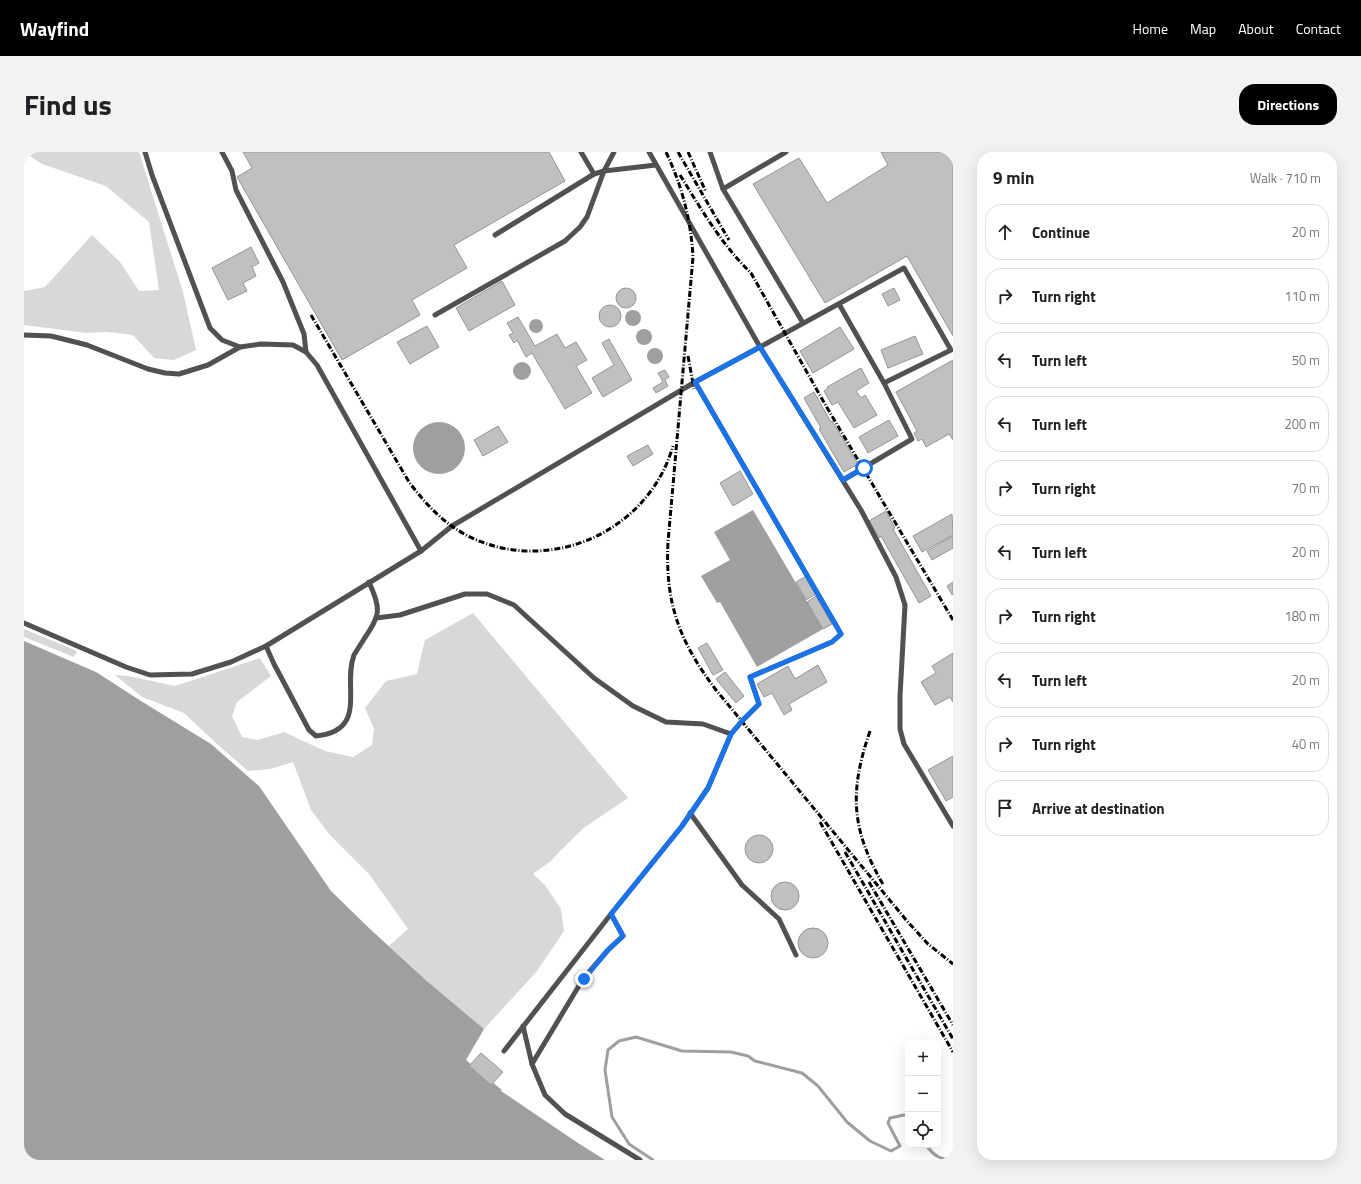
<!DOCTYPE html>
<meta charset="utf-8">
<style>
body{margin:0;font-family:"Titillium Web",sans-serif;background:#f2f2f2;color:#202124}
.controls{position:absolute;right:12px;bottom:12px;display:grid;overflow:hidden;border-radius:8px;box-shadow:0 4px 16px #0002}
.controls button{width:36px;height:36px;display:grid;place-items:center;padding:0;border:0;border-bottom:1px solid #e0e0e0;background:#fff;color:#202124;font:20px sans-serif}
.stop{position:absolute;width:12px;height:12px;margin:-9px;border:3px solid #1a73e8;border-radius:50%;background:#fff}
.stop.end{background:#1a73e8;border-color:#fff;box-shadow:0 1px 4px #0008}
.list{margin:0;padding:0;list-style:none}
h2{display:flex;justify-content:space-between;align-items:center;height:52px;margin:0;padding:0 16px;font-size:17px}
h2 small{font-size:13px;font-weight:400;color:#757577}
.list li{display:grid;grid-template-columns:26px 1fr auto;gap:12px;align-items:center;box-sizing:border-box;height:56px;margin:0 8px 8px;padding:0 8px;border:1px solid #e0e0e0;border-radius:16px}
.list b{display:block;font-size:15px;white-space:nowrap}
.list em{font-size:13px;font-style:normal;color:#757577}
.icon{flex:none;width:22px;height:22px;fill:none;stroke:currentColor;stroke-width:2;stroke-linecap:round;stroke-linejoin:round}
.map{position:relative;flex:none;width:929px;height:1008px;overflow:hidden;border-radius:16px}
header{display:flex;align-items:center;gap:24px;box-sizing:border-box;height:56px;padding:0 20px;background:#000;color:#fff}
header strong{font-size:19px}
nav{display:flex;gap:22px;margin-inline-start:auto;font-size:14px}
.intro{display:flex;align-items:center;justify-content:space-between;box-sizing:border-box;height:96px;padding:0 24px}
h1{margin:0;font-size:28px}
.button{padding:10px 18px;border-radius:16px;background:#000;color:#fff;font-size:14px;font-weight:700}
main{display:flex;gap:24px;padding:0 24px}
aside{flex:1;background:#fff;border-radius:16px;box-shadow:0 4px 16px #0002}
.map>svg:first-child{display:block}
.green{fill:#d8d8d8}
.water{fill:#9f9f9f}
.pier{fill:#fff}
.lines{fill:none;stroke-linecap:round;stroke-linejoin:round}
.stream{stroke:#9f9f9f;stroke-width:3}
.building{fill:#c0c0c0;stroke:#959595}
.lane{stroke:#515151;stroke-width:5}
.rail{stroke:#000;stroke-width:3;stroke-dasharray:6 2 1 2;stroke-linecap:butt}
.route{stroke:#1a73e8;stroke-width:5}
</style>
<header>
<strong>Wayfind</strong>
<nav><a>Home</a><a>Map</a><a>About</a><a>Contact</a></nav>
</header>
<div class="intro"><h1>Find us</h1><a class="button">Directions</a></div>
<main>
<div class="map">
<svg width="929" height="1008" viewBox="0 0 929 1008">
<rect width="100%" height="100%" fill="#fff"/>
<!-- green -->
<g class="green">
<path d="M0,0H115L159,140L172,198L150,208L130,206L109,183L83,180L63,181L0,173V139L21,135L68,83L96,110L115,139L135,138L125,70L82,34L18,12Z"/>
<path d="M449,461L604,646L561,675L537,698L527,709L509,722L521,733L537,757L540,779L513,819L460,877L404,830L365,794L384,777L345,722L306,683L287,658L269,610L246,617L224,619L193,592L160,561L118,545L91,523L105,524L151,534L236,506L247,524L213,550L208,564L218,585L234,588L260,580L301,599L329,605L348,593L350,577L341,556L362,529L393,522L401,488Z"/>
<path d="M0,477L46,496L53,499L50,505L0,485Z"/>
</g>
<!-- water -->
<g class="water">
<circle cx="609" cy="166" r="8"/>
<circle cx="512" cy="174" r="7"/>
<circle cx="620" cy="185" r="8"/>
<circle cx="631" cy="204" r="8"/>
<circle cx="498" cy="219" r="9"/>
<circle cx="415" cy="296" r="26"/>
<path d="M729,358L799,477L733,515L696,450L693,451L677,424L706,408L690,380Z"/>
<path d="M0,489L72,520L117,549L187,592L235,634L307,739L346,777L404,830L460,877L442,908L479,939L590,1008H0Z"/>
</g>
<!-- pier -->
<path class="pier" d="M479,936L512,956L592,1008H581L554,991L477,939Z"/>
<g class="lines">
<!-- stream -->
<g class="stream">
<path d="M902,993C910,1004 915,1007 929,1008"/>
<path d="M629,1008L605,992L588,965L581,918L584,898L595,889L612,885L658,899L707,900L724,904L731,909L778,921L794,934L823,970L846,989L867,999L876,994L864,971L866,966L880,963H884"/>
</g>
</g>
<!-- building -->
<g class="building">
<path d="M219,0H525L541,29L430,93L443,116L388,148L396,163L318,208L213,25L228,16Z"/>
<path d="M857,0H929V184L883,104L801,151L729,32L775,6L803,51L864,13Z"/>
<path d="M227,95L235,111L228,115L232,124L219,131L223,139L204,148L188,116Z"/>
<path d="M478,129L491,153L445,179L432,156Z"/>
<circle cx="602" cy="146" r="10"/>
<path d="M870,136L876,148L864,154L858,142Z"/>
<circle cx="586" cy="164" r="11"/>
<path d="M494,165L511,194L533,182L541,196L552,190L563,208L552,214L568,241L541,257L508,201L502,205L493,188L490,191L485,183L489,181L483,171Z"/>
<path d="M403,174L415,195L386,212L373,190Z"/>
<path d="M816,175L830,197L789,221L776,199Z"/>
<path d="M891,184L899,202L864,216L857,198Z"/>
<path d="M585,187L608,228L579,245L568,226L590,213L578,191Z"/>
<path d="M929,208V288L925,282L902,295L898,287L894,289L890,281L893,279L872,240Z"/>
<path d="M837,216L845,231L832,239L837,246L841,243L853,263L830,276L814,250L808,253L800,239L804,236L803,235Z"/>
<path d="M641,218L645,225L641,228L644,234L632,241L629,236L639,230L634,221Z"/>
<path d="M790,240L807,270L808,269L834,312L820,320L795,277L797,276L780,246Z"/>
<path d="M865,268L874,284L844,301L835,285Z"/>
<path d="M474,274L484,290L459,304L450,288Z"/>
<path d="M624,293L629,302L609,314L603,304Z"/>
<path d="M716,319L729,342L709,354L696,331Z"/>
<path d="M862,359L871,376L869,377L907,444L895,451L857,384L855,386L845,369Z"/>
<path d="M928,362L929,383L898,400L889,384Z"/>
<path d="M929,384V396L908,408L903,399Z"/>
<path d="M782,424L792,442L782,448L772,430Z"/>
<path d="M929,430V442L928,443L923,434Z"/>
<path d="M792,444L808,472L799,477L783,450Z"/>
<path d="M683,491L699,518L689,523L674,496Z"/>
<path d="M929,501V550L926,545L911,553L897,530L912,521L908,514Z"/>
<path d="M794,513L803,530L765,552L768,558L760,563L748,541L740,545L733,532L764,514L771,527Z"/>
<path d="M701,520L720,544L712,551L692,527Z"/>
<path d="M929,604V645L922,649L904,618Z"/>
<circle cx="735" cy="697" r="14"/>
<circle cx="761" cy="744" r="14"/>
<circle cx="789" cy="791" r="15"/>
<path d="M457,901L479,920L467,933L445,914Z"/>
</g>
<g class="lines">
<!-- lane -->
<g class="lane">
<path d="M121,0L128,23L186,176L198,188L216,195"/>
<path d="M198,0L208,19L212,38L259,130L280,182L282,200"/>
<path d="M557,0L570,22"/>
<path d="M686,0L699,37"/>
<path d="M762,0L699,37L779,171"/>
<path d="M471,83L570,22L580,19L632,13"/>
<path d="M815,152L860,231L888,287L819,328"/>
<path d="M411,163L541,89L556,75L563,65L580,19L590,0"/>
<path d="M0,183L27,184L63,193L124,217L141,221L155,222L184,213L216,195L237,192L269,193L282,200L293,213L397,399"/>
<path d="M860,231L927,198L880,116L736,195L837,358L872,425L881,453L876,544V577L880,592L929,674"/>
<path d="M352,466L376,463L441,442H463L490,453L570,526L609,554L642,570L679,572L707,582"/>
<path d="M0,471L102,515L126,523L168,522L207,510L242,494L397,399L428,374L671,230L736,195L625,0"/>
<path d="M242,494L250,512L285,578L292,584C345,579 318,534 330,503C333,498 337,492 340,487C357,462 357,458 345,430"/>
<path d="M666,661L718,733L755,767L772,803"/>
<path d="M499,874L508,912L521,943L541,962L616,1008"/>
<path d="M480,899L587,762"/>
<path d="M508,912L559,827L584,798L599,784L587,762L658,674L684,636L707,582L718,569L735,552L726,525L808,490L817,482L671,230"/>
</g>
<!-- rail -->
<g class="rail">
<path d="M642,0C658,34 667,68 669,105L644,390C641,451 655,489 692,538L883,769L904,792L929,812"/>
<path d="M654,0L705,88"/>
<path d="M664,0L682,40"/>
<path d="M656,23C677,57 698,93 727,121L802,254L929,468"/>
<path d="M287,163L385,330C401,351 418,370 442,383C523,425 624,381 649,294"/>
<path d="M664,204L670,237"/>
<path d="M846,579C825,640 827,678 860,734"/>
<path d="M796,670L929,900"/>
<path d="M821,700L929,887"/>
<path d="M845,730L929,873"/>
</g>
</g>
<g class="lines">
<!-- route -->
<path class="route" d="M560,827L584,798L599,784L587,762L658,674L684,636L707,582L718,569L735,552L726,525L808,490L817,482L671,230L736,195L819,328L840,316"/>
</g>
</svg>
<div class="controls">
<button>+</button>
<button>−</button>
<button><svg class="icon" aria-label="locate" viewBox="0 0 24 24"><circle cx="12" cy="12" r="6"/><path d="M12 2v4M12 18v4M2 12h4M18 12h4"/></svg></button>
</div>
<div class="stop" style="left:840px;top:316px"></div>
<div class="stop end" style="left:560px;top:827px"></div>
</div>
<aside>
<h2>9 min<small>Walk · 710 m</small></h2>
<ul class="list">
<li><svg class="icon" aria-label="ahead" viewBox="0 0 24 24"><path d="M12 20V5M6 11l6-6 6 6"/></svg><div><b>Continue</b></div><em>20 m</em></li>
<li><svg class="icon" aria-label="right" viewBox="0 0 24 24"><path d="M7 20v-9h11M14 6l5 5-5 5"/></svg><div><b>Turn right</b></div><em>110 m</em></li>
<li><svg class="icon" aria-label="left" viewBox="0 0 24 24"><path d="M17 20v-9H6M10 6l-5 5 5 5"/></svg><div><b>Turn left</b></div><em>50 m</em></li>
<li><svg class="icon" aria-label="left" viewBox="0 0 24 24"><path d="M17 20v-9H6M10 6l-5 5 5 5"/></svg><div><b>Turn left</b></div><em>200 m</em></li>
<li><svg class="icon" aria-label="right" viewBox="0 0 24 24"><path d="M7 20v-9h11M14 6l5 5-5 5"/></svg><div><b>Turn right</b></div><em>70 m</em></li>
<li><svg class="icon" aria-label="left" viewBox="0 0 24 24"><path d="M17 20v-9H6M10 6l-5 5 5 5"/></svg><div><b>Turn left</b></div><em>20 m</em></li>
<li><svg class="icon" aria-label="right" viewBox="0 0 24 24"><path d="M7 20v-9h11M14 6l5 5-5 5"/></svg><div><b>Turn right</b></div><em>180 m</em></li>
<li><svg class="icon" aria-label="left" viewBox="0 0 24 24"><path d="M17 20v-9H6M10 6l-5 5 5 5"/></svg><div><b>Turn left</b></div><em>20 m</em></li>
<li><svg class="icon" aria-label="right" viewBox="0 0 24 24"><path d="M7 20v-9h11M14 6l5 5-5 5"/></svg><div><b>Turn right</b></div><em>40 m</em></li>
<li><svg class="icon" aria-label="arrive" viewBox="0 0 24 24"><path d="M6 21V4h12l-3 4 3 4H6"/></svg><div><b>Arrive at destination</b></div></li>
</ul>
</aside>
</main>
